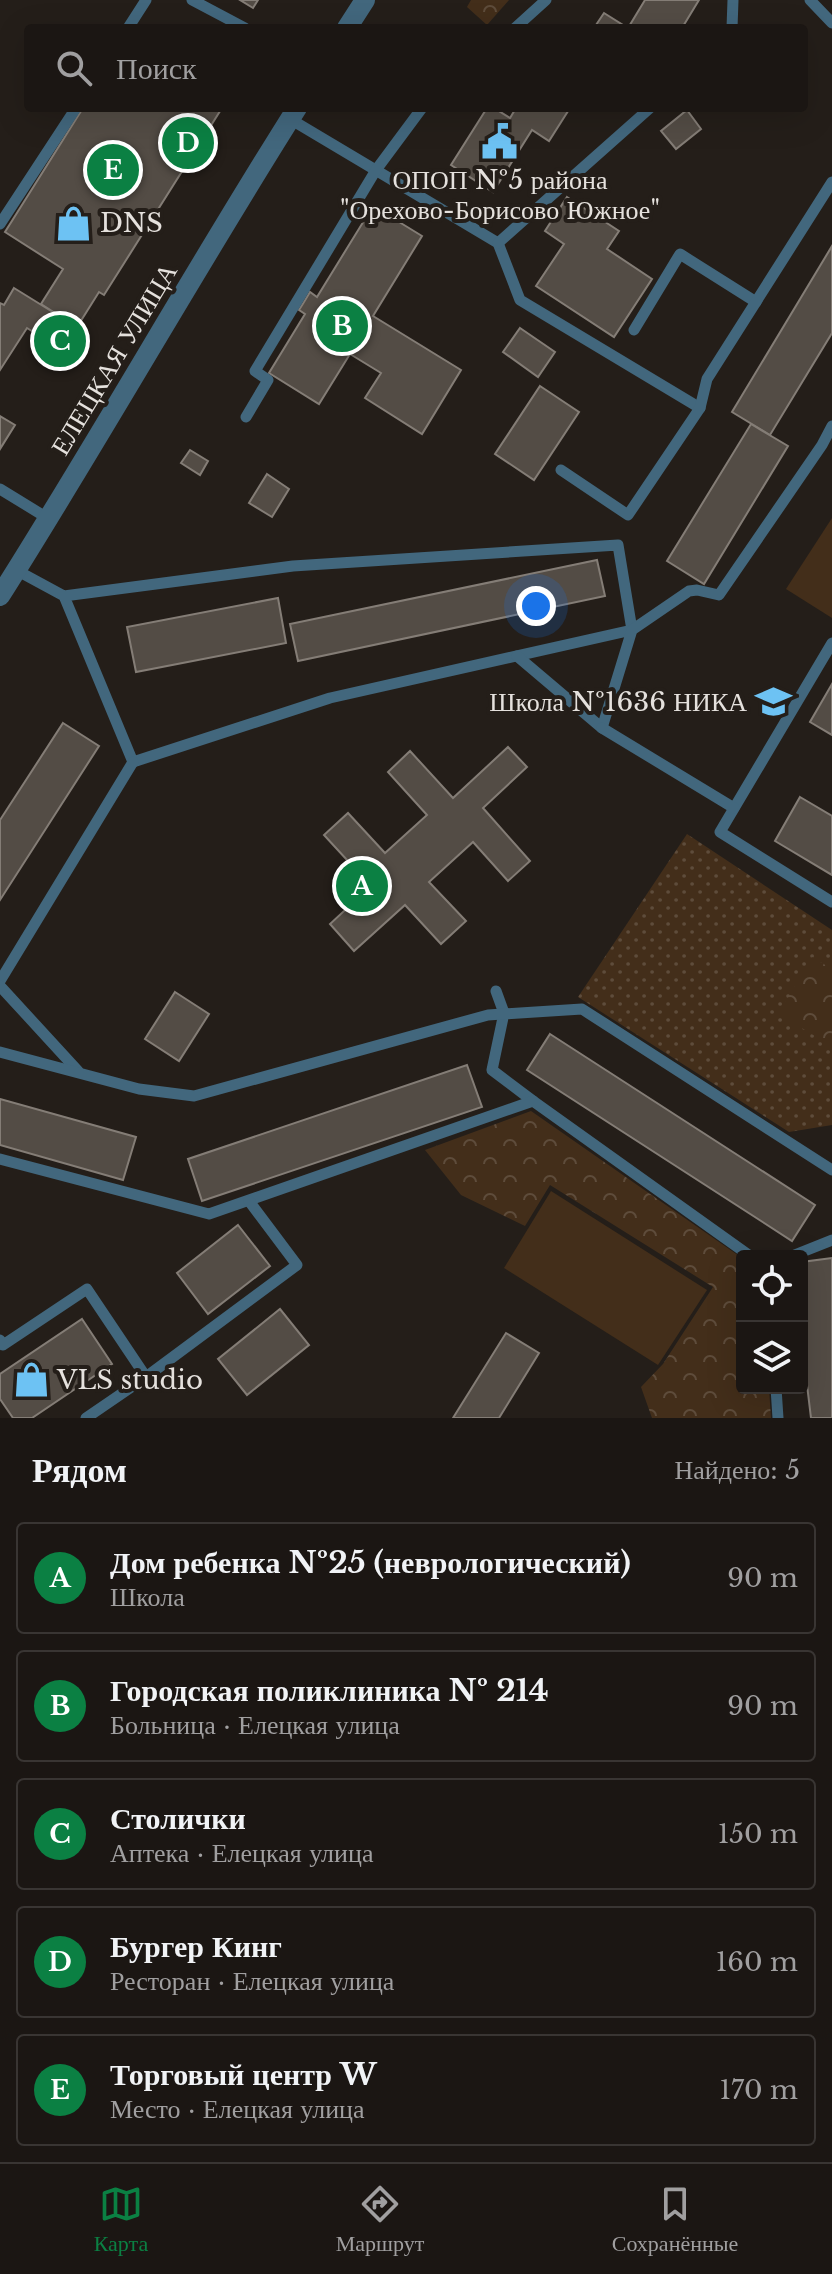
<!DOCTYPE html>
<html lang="ru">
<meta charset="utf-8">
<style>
body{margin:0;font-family:"Libre Baskerville",serif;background:#241f1c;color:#f1f3f6}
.controls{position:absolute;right:24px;bottom:24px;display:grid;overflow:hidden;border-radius:8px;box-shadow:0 8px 32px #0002}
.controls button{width:72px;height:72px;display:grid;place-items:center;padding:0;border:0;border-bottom:2px solid #393533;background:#1b1613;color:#f1f3f6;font:40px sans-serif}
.you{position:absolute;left:536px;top:606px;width:28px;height:28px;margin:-20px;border:6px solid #fff;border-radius:50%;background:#1a73e8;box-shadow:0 0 0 12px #1a73e833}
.badge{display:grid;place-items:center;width:52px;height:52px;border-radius:50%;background:#0b8043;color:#fff;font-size:26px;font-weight:700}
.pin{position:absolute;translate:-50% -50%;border:4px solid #fff;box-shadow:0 2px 8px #0006}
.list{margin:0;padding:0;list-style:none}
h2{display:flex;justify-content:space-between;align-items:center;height:104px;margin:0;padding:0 32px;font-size:34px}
h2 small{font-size:26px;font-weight:400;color:#a09fa0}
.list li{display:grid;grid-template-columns:52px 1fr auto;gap:24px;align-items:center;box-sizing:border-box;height:112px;margin:0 16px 16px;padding:0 16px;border:2px solid #393533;border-radius:8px}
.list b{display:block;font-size:30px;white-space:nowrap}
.list p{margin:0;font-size:26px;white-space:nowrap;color:#a09fa0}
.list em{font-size:26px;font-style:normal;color:#a09fa0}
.icon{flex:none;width:44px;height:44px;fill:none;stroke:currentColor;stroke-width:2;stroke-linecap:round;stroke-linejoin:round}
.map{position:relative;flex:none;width:832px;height:1418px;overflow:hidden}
.search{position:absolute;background:#1b1613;box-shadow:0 8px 32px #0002;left:24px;right:24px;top:24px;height:88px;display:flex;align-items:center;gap:20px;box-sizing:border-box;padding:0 28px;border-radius:8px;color:#a09fa0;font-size:30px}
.sheet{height:744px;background:#1b1613}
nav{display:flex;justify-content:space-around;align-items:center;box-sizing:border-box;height:112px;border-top:2px solid #393533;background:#1b1613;font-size:22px;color:#a09fa0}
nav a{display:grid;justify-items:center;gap:4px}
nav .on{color:#0b8043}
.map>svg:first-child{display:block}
.grass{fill:url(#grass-dots)}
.forest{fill:url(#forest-crowns)}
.pitch{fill:#432e1a}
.building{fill:#534c45;stroke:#847d76;stroke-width:2}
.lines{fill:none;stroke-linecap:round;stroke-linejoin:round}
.service{stroke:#42677d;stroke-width:11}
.tertiary{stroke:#42677d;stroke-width:20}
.labels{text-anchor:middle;stroke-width:8;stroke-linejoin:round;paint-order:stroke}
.poi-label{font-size:26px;fill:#e5e1dd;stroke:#241e19;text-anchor:start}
.street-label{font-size:26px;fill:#e5e1dd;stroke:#241e19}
</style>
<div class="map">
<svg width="832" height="1418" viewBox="0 0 832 1418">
<defs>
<pattern id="grass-dots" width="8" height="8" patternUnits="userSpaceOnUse" patternTransform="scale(2)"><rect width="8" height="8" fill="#432e1a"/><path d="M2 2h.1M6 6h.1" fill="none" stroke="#5e4c3b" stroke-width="1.8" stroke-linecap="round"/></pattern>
<pattern id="forest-crowns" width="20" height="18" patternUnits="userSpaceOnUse" patternTransform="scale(2)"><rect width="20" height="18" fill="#432e1a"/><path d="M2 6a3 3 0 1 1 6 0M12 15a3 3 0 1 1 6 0" fill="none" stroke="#5e4c3b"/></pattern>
</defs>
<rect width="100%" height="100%" fill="#241e19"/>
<!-- grass -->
<path class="grass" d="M687,834L832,930V1125L789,1132L578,997Z"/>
<!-- forest -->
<g class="forest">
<path d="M471,0H509L487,25L467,7Z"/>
<path d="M812,957L832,969V1046L778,1014Z"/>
<path d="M531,1111L742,1258V1388H769L771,1418H652L641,1387L663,1364L713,1287L550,1185L525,1226L461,1195L425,1150Z"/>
</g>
<!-- pitch -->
<g class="pitch">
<path d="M832,518V618L786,589Z"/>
<path d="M551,1191L707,1290L658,1365L504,1268Z"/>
</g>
<!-- building -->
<g class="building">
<path d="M240,0H258L253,8Z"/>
<path d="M699,0L682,28H594L604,13L628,28L645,0Z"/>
<path d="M83,108H222L104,295L99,292L77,327L41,304L63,269L5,232Z"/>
<path d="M487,108H494L510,118L516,108H570L549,141L532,130L493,192L451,165Z"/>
<path d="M687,110L701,129L676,149L661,131Z"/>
<path d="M567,197L619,231L607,249L652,279L614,337L536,286L564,244L545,231Z"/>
<path d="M373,206L422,236L373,316L461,370L422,434L365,398L381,373L350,354L319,404L269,373L305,314L299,310L304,302L310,292L317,297Z"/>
<path d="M832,246V333L770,435L732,412Z"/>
<path d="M14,288L77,327L62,350L27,328L0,370V303L4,305Z"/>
<path d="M520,328L555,352L538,377L503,352Z"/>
<path d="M540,386L579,412L534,480L495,454Z"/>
<path d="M0,416L15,425L0,449Z"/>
<path d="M751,424L788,446L704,584L667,561Z"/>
<path d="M190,450L208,461L200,475L181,463Z"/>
<path d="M267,474L289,489L272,517L249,503Z"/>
<path d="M597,560L605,596L298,661L290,624Z"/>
<path d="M278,598L286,643L136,672L127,627Z"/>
<path d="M832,684V735L810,722Z"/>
<path d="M63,723L99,746L0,900V820Z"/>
<path d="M508,747L527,767L483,808L530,861L508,881L473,842L429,882L466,921L441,944L405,905L354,951L330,924L371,886L324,835L348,813L385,853L427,815L388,772L410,751L453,798Z"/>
<path d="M800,797L832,816V875L775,841Z"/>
<path d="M175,992L209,1014L179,1061L145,1039Z"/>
<path d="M550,1034L815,1205L792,1241L527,1070Z"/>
<path d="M467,1065L482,1107L202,1201L188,1159Z"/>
<path d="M0,1099L136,1137L123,1180L0,1145Z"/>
<path d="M238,1225L270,1266L208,1314L177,1273Z"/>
<path d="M832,1258V1418H811L802,1343V1262Z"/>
<path d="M280,1309L309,1345L247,1395L218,1359Z"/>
<path d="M82,1319L112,1364L32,1418H13L0,1399V1374Z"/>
<path d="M506,1333L539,1353L499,1418H453Z"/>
</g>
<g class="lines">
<!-- service -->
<g class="service">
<path d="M192,0L245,28"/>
<path d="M810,0L832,23"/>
<path d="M128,28L146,0"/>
<path d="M515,28L546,0"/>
<path d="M732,28L733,0"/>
<path d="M290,119L498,243L520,300L700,408"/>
<path d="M0,224L76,108"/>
<path d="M498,243L650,108"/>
<path d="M634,330L680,254L756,302"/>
<path d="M246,417L268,380L255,371L376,170L422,108"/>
<path d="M561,470L628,515L700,408L707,379L832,182"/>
<path d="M0,489L49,519"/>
<path d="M16,570L64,596L133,762L330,698L632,630L618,545L293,566L64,596"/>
<path d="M832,643L720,832L832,902"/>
<path d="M517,656L602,728L632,630L689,591L697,590L719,595L822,445L832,426"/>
<path d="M602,728L734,808"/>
<path d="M0,981L133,762"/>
<path d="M0,986L78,1071"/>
<path d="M496,991L504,1013L492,1070L533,1101"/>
<path d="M0,1052L139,1089L194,1096L488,1015L582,1009L832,1170"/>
<path d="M0,1159L209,1214L533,1101L750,1256"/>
<path d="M792,1256L832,1240"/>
<path d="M0,1340L3,1345L87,1289L146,1377"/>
<path d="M776,1388L778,1418"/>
<path d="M86,1418L146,1377L297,1265L249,1201"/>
</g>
<!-- tertiary -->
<g class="tertiary">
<path d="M347,28L365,0"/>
<path d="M0,596C102,435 195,269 297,108"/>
</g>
</g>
<!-- icons -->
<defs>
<symbol id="civic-bare" viewBox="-9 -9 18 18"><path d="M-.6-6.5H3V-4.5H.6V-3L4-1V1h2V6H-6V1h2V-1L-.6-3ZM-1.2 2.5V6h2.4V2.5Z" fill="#6dc2f3" stroke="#241e19" stroke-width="2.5" paint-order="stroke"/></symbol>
<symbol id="shop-bare" viewBox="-9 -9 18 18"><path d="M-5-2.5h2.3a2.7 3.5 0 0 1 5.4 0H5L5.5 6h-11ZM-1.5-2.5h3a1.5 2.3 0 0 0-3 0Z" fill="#6dc2f3" stroke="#241e19" stroke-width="2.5" paint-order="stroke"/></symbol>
<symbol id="school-bare" viewBox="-9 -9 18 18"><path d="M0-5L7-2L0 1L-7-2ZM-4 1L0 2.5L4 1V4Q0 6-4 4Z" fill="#6dc2f3" stroke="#241e19" stroke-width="2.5" paint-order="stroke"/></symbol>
</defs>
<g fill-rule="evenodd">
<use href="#civic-bare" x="474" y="116" width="51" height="51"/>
<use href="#shop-bare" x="48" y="198" width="51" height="51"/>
<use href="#school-bare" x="748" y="676" width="51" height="51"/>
<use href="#shop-bare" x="6" y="1354" width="51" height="51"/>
</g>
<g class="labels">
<!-- poi labels -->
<g class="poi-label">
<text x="500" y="189" text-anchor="middle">ОПОП №5 района<tspan x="500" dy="30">"Орехово-Борисово Южное"</tspan></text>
<text x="100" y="232">DNS</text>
<text x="747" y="711" text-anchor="end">Школа №1636 НИКА</text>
<text x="57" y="1389">VLS studio</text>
</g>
<!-- street labels -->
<g class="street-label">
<text transform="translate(114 359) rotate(-59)" y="9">ЕЛЕЦКАЯ УЛИЦА</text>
</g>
</g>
</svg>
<div class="controls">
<button><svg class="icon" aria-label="locate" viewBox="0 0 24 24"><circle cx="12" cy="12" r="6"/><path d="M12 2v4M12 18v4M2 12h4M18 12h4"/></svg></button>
<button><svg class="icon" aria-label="layers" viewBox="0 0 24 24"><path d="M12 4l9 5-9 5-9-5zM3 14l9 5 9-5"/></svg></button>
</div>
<div class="you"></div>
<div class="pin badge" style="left:362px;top:886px">A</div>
<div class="pin badge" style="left:342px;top:326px">B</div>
<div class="pin badge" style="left:60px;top:341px">C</div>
<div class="pin badge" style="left:188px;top:143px">D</div>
<div class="pin badge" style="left:113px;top:170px">E</div>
<div class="search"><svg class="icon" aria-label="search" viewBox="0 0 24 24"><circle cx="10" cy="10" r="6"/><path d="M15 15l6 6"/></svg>Поиск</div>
</div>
<section class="sheet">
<h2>Рядом<small>Найдено: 5</small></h2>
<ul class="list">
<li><span class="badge">A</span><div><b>Дом ребенка №25 (неврологический)</b><p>Школа</p></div><em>90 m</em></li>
<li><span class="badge">B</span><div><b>Городская поликлиника № 214</b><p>Больница · Елецкая улица</p></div><em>90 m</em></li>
<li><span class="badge">C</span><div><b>Столички</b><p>Аптека · Елецкая улица</p></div><em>150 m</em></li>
<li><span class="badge">D</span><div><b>Бургер Кинг</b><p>Ресторан · Елецкая улица</p></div><em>160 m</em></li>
<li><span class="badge">E</span><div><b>Торговый центр W</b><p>Место · Елецкая улица</p></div><em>170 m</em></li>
</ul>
</section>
<nav>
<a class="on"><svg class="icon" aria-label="map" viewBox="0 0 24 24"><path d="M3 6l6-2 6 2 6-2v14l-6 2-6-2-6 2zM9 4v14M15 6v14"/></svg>Карта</a>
<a><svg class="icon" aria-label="directions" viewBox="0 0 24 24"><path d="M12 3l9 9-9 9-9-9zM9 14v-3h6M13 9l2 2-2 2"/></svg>Маршрут</a>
<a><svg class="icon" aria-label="saved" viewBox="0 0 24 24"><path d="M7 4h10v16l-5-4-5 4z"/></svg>Сохранённые</a>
</nav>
